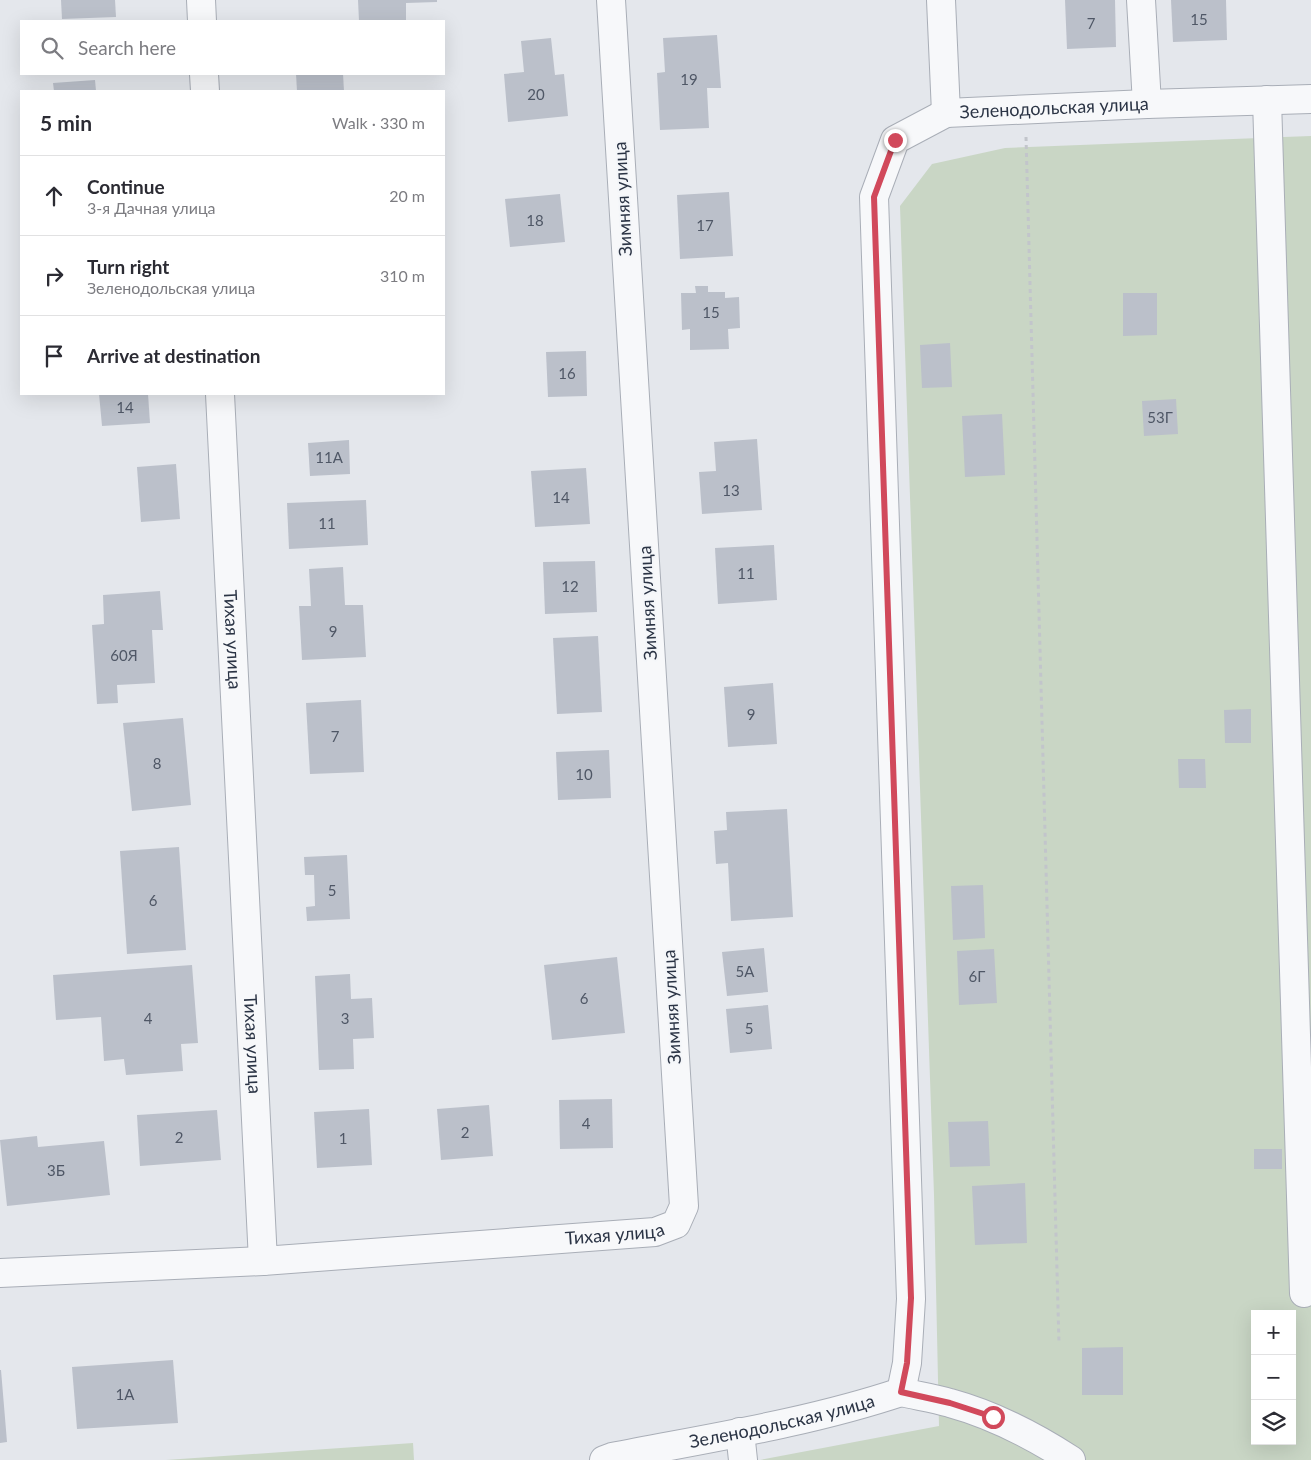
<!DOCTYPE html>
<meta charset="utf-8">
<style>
body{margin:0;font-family:Lato,sans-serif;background:#f7f7f7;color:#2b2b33}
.controls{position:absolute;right:15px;bottom:15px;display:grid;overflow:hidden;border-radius:0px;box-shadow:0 5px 20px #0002}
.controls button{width:45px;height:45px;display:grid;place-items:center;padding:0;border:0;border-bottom:1px solid #e1e1e2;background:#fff;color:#2b2b33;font:25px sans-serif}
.stop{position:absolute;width:15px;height:15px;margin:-11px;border:4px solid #d1495b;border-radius:50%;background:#fff}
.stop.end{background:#d1495b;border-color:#fff;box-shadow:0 1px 5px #0008}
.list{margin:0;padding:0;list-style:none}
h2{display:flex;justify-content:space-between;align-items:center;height:65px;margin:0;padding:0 20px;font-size:21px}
h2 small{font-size:16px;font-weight:400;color:#7c7c81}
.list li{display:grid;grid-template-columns:32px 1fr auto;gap:15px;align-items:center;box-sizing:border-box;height:80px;padding:0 20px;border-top:1px solid #e1e1e2}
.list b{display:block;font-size:19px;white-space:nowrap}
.list p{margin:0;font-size:16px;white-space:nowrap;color:#7c7c81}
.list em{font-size:16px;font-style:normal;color:#7c7c81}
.icon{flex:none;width:28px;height:28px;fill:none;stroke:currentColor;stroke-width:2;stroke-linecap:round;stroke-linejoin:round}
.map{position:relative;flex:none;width:1311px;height:1460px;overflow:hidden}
.search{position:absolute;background:#fff;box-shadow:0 5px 20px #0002;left:20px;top:20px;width:425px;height:55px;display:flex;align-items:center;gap:12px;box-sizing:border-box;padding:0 18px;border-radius:0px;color:#7c7c81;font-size:19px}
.panel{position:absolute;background:#fff;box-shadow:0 5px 20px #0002;left:20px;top:90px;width:425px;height:305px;border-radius:0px}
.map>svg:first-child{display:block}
.green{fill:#c9d6c5;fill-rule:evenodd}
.building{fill:#bbc0ca}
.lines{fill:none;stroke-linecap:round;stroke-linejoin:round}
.minor-casing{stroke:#a9aeb7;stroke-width:30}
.path{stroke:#c2c5cb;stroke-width:3;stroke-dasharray:4 4;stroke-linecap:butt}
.minor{stroke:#f7f8fa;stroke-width:28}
.route{stroke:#d1495b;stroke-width:6}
.labels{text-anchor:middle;stroke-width:4;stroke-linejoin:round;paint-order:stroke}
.number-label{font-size:15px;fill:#4f5766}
.street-label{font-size:18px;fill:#2b3445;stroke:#f4f6f9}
</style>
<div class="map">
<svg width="1311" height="1460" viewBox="0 0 1311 1460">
<rect width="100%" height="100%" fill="#e4e7ec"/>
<!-- green -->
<g class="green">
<path d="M1311,136V1460H760L939,1426L934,1195L900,206L932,164L1005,148ZM1255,1314H1292V1441H1255Z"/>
<path d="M413,1443L414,1460H166Z"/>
</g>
<!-- building -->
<g class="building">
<path d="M61,0H115L116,17L62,19Z"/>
<path d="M358,0H437V2L406,3V21H359Z"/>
<path d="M1065,0H1115L1116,47L1067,49Z"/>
<path d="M1171,0H1226L1227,40L1173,42Z"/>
<path d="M717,35L721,88H707L709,128L660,130L657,73L665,72L663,38Z"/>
<path d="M551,38L555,75L564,74L568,116L508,122L504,74L524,72L521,41Z"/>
<path d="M296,74H343L344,91H297Z"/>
<path d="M95,80L96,91H54L53,83Z"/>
<path d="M729,192L733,256L680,259L677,195Z"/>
<path d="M560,194L565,242L510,247L505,199Z"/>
<path d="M695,286H708V292H725V298L739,297L740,328L728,329L729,349L690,350V329L682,330L681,293H696Z"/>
<path d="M1123,293H1157V335L1123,336Z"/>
<path d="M950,343L952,387L922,388L920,345Z"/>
<path d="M586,351L587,396L548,397L546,352Z"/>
<path d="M99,394H148L150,423L102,426Z"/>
<path d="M1176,399L1178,434L1144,436L1142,401Z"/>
<path d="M1002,414L1005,475L965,477L962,416Z"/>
<path d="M757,439L762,510L702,514L699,472L716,471L714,442Z"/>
<path d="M349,440L350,474L310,476L308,443Z"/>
<path d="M176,464L180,519L141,522L137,467Z"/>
<path d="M586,468L590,524L535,527L531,471Z"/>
<path d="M366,500L368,545L289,549L287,503Z"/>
<path d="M774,545L777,600L718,604L715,548Z"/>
<path d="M595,561L597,612L545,614L543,562Z"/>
<path d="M343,567L345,605H363L366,657L302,660L299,606H311L309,569Z"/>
<path d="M160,591L163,630H152L155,683L117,685L118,703L97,704L92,625L104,624L103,595Z"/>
<path d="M598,636L602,712L557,714L553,638Z"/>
<path d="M773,683L777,744L728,747L724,687Z"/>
<path d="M361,700L364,772L310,774L306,703Z"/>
<path d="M1251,709V743H1225L1224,710Z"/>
<path d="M183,718L191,805L132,811L123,723Z"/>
<path d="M609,750L611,798L558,800L556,752Z"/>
<path d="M1178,759H1205L1206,788H1179Z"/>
<path d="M787,809L793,917L731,921L728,863L716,864L714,831L727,830L726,812Z"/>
<path d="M179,847L186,950L127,954L120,851Z"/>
<path d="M347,855L350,919L307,921L306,907L315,906L314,875H305L304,857Z"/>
<path d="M983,885L985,938L953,940L951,886Z"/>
<path d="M764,948L768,992L727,996L722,952Z"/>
<path d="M994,949L997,1003L959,1005L957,951Z"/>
<path d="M617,957L625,1033L552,1040L544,965Z"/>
<path d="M192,965L198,1043L181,1044L183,1071L126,1075L124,1059L104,1061L101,1017L56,1020L53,975Z"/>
<path d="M350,974L351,999L372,998L374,1038L353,1039L354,1069L319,1070L315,976Z"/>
<path d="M768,1005L772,1049L730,1053L726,1009Z"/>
<path d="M612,1099L613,1148L560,1149L559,1100Z"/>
<path d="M489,1105L493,1156L441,1160L437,1109Z"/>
<path d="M369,1109L372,1165L317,1168L314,1112Z"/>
<path d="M217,1110L221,1160L140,1166L137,1115Z"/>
<path d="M988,1121L990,1166L950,1167L948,1122Z"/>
<path d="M37,1136L38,1147L104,1141L110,1195L7,1206L0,1140Z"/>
<rect x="1254" y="1149" width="28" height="20"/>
<path d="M1025,1183L1027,1243L975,1245L972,1186Z"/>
<path d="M1123,1347V1395H1082V1348Z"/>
<path d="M173,1360L178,1423L77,1429L72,1367Z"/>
<path d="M0,1370H1L7,1442L0,1443Z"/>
</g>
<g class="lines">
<defs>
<g id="minor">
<path d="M201,0L202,21"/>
<path d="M941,0L946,113"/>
<path d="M1141,0L1147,104"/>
<path d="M204,74L205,91"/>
<path d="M1267,100L1304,1293"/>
<path id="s1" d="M220,394L263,1261"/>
<path id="s2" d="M0,1273L263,1261L655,1232L676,1224L684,1206L611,0"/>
<path d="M901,1392C918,1396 934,1398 950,1403C994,1415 1034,1436 1071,1460"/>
<path d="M740,1432L743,1460"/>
<path id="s3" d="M604,1460L612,1457C709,1438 808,1423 901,1392L907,1363L911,1299L874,197L895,140L946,113L1147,104L1311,99"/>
</g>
</defs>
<!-- minor casing -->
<use href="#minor" class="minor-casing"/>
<!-- path -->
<path class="path" d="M1026,137L1059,1344"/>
<!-- minor -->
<use href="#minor" class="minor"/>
</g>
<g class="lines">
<!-- route -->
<path class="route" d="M895,140L874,197L911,1298L907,1363L901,1392L950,1403L993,1417"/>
</g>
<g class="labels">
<!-- number labels -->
<g class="number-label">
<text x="1199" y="25">15</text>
<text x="1091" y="29">7</text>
<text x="689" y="85">19</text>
<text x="536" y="100">20</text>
<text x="535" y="226">18</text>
<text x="705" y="231">17</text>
<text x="711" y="318">15</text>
<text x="567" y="379">16</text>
<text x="125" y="413">14</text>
<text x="1160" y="423">53Г</text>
<text x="329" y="463">11А</text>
<text x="731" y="496">13</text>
<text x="561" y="503">14</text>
<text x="327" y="529">11</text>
<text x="746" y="579">11</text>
<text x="570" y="592">12</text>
<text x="333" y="637">9</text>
<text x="124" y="661">60Я</text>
<text x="751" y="720">9</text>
<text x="335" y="742">7</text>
<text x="157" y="769">8</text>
<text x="584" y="780">10</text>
<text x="332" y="896">5</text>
<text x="153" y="906">6</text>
<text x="745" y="977">5А</text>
<text x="977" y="982">6Г</text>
<text x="584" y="1004">6</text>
<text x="148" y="1024">4</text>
<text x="345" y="1024">3</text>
<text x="749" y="1034">5</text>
<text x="586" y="1129">4</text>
<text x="465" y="1138">2</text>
<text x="179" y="1143">2</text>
<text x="343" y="1144">1</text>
<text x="56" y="1176">3Б</text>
<text x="125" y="1400">1А</text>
</g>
<!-- street labels -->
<g class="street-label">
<text dy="6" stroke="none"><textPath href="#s3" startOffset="1728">Зеленодольская улица</textPath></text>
<text transform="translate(623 199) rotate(-93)" y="6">Зимняя улица</text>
<text transform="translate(648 603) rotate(-93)" y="6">Зимняя улица</text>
<text dy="6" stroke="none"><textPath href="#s1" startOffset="246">Тихая улица</textPath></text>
<text transform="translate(672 1007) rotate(-93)" y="6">Зимняя улица</text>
<text dy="6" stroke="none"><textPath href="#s1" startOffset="651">Тихая улица</textPath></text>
<text dy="6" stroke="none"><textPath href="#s2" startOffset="616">Тихая улица</textPath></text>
<text dy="6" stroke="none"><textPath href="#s3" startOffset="182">Зеленодольская улица</textPath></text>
</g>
</g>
</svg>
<div class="controls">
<button>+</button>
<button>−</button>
<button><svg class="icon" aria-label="layers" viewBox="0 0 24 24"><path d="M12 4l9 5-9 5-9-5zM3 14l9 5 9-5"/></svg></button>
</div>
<div class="stop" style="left:993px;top:1417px"></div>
<div class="stop end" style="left:895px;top:140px"></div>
<div class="search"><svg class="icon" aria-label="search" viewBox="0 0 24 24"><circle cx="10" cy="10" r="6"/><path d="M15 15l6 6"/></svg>Search here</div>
<section class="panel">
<h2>5 min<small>Walk · 330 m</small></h2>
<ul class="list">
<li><svg class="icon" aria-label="ahead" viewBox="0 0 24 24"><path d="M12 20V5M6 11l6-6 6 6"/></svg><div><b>Continue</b><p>3-я Дачная улица</p></div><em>20 m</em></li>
<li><svg class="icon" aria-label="right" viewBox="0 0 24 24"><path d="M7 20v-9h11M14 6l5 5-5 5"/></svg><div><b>Turn right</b><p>Зеленодольская улица</p></div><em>310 m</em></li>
<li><svg class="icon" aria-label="arrive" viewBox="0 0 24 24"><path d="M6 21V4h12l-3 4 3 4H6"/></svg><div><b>Arrive at destination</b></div></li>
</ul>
</section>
</div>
